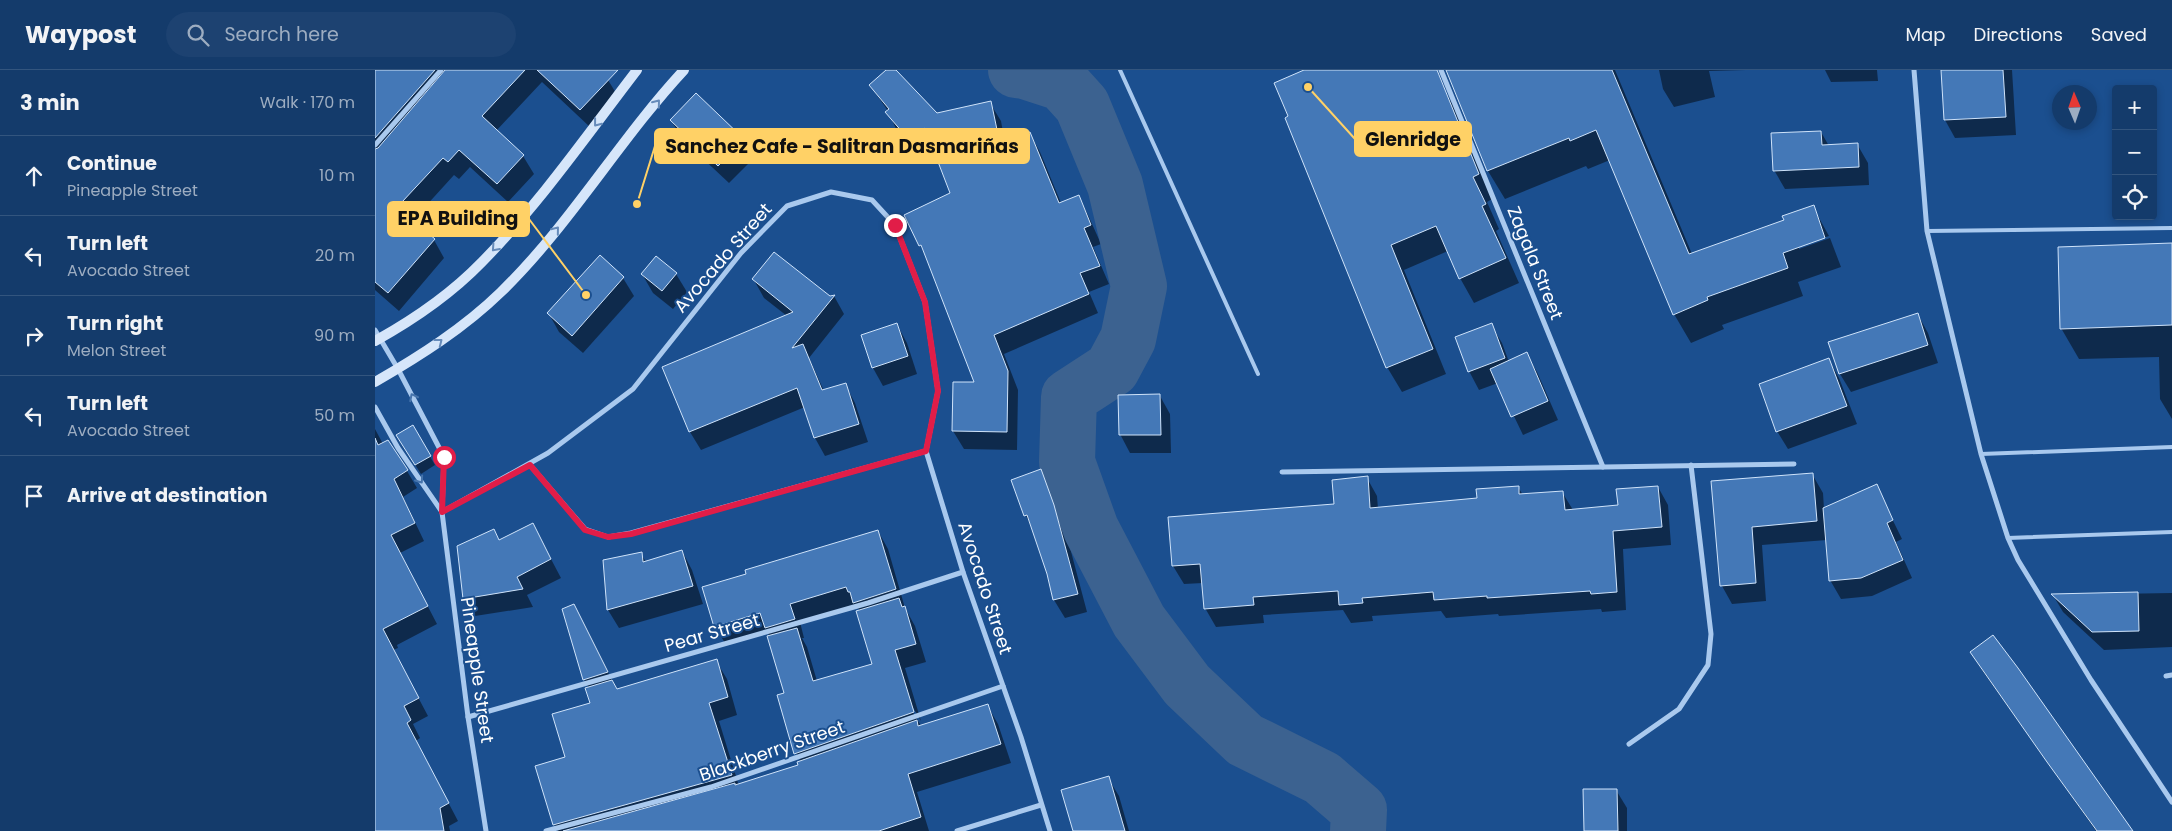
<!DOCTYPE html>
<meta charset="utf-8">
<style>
body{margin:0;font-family:Poppins,sans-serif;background:#1d4271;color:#f1f3f6}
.controls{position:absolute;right:15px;top:15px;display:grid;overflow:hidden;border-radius:5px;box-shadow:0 2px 8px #0003}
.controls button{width:45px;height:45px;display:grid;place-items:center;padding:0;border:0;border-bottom:1px solid #33557e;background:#143b6b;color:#f1f3f6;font:25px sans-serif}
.compass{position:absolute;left:1677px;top:15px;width:45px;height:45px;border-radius:50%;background:#143b6b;box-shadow:0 2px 8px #0003;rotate:358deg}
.stop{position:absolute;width:15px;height:15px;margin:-11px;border:4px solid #e11d48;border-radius:50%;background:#fff}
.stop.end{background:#e11d48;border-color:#fff;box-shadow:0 1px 5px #0008}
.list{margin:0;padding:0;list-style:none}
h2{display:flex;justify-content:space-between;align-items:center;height:65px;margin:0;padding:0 20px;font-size:21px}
h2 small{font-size:16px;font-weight:400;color:#9dadc1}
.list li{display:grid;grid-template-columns:32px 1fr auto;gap:15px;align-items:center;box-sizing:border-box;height:80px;padding:0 20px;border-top:1px solid #33557e}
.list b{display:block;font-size:19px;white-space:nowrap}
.list p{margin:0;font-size:16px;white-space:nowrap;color:#9dadc1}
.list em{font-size:16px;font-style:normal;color:#9dadc1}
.icon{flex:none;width:28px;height:28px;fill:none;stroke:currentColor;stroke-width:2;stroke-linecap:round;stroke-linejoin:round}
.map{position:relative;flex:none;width:1797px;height:761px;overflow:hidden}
header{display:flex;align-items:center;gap:30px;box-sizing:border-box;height:70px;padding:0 25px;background:#143b6b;border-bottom:1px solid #33557e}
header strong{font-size:24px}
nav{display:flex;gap:28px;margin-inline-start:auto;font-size:18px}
.search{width:350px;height:45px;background:#1d4271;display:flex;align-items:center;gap:12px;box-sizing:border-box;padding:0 18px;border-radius:28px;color:#9dadc1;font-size:19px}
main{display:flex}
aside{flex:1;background:#143b6b}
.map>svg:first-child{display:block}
.shadow{fill:#0007;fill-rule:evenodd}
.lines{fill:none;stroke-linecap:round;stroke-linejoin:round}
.river{stroke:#3c6290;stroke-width:56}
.building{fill:#4478b7;stroke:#cfe3fa}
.service{stroke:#a9c9ee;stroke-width:4}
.minor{stroke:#a9c9ee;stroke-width:5}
.secondary{stroke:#d6e6fa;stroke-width:10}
.oneway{stroke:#668bba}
.oneway2{stroke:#4674ac}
.route{stroke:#e11d48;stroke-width:6}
.labels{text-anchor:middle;stroke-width:4;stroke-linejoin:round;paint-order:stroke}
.street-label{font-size:18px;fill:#fff;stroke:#1b4f8f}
.leader{fill:none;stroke:#ffd166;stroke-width:2}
.callout-dot{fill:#ffd166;stroke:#1b4f8f;stroke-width:2}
.callout{fill:#ffd166;stroke:#ffd166;stroke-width:2}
.callout-label{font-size:19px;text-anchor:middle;font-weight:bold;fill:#111}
</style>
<header>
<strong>Waypost</strong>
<div class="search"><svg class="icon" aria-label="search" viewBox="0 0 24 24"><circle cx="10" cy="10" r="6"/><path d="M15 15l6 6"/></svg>Search here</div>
<nav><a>Map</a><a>Directions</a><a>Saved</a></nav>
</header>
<main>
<aside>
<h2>3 min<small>Walk · 170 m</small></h2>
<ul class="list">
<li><svg class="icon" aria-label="ahead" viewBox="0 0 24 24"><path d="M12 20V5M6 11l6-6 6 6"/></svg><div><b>Continue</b><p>Pineapple Street</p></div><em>10 m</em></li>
<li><svg class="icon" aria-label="left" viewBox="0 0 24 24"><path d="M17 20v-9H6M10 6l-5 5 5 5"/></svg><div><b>Turn left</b><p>Avocado Street</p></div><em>20 m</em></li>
<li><svg class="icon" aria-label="right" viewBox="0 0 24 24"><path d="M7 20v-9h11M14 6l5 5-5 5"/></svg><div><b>Turn right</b><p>Melon Street</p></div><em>90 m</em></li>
<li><svg class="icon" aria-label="left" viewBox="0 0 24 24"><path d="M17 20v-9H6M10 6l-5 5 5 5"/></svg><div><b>Turn left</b><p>Avocado Street</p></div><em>50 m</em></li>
<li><svg class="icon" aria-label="arrive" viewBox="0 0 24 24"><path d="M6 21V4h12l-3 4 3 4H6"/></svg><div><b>Arrive at destination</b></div></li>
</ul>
</aside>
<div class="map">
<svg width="1797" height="761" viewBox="0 0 1797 761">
<rect width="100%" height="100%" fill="#1b4f8f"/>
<!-- shadow -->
<g class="shadow">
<path d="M0,0H223L233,10L244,28L216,58L167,12L121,61L148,86L159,104L133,132L95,97L84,109L79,105L39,149L43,157L59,170L69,188L24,241L0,220Z"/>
<path d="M513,0H520L561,44L615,33L626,51L630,73L655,64L665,82L686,133L703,126L713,145L726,174L718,177L734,214L714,222L723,243L629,284L643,320L642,380L589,379L578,361L601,313L555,194L531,146L577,124L559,78L547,88L522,61L513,41L495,15Z"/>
<path d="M932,0H1058L1079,37L1117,129L1112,132L1124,159L1121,161L1144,213L1099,233L1085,208L1073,181L1029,200L1071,304L1027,322L1012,297L915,47Z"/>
<path d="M1095,0H1240L1317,184L1410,151L1438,137L1454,166L1424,176V179L1455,168L1466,197L1423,212L1428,226L1347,255L1349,259L1316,273L1299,244L1235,90L1213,99L1211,96L1130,129L1113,101L1075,8Z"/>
<path d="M1284,0H1371L1334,1L1340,27L1299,37L1288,19Z"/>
<path d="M1450,0H1502L1503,11L1456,12Z"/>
<path d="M1568,0H1637L1641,65L1580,68L1570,50Z"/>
<path d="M296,50L368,69L379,88L354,113L307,69Z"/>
<path d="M1446,62L1454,76L1482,74L1493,93L1494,115L1410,119L1399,100Z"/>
<path d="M1797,174V349L1785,329L1784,287L1704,289L1686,258Z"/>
<path d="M225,187L248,208L259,226L208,283L184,262L174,244Z"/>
<path d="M267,204H301L312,222L298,239L278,223Z"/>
<path d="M379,210L455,228L459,226L469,244L434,288L449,321L470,314L480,333L493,372L450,386L440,368L430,337L326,380L315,362L288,297L412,246L389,228Z"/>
<path d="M1543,245L1553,263L1563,293L1476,322L1465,304L1455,273Z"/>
<path d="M522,255L532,273L542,304L508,316L498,298Z"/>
<path d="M1116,255L1127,273L1134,292L1151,284L1162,302L1183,350L1148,365L1123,313L1104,320L1094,301Z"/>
<path d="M1454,290L1464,308L1482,354L1413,379L1402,361Z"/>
<path d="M785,326L795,344L796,383H755L745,364Z"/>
<path d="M38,357L60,395L46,404L28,375Z"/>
<path d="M0,359L8,374L32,401L42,418L28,427L49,471L25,483L62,554L22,575L23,578L18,580L53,646L38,654L45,668L41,671L83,751L74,756L75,761H14L0,734Z"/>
<path d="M665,400L676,418L689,455L712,542L690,548L679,530L673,504L657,457L651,446L638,410Z"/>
<path d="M1437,404L1448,423L1449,439L1501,416L1527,469L1521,472L1537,508L1497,526L1466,529L1455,510L1452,470L1387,475L1391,531L1357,534L1347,516L1337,413Z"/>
<path d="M992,408L1002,426L1003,439L1104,429L1143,417L1148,425L1187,422L1198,440L1244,437L1283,417L1293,435L1296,475L1248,479L1251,540L1227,542L1226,539L1124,546L1123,544L1071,548L1066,541L997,546L998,551L976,553L968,540L888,545L889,553L841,557L830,538L828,513L809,514L798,496L960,436Z"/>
<path d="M158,455L186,508L152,525L158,537L100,546L90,528L125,472Z"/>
<path d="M503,461L513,479L530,538L540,556L551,592L530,598L546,651L537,636L535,637L546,656L612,635L623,654L636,693L542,722L554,761H183L179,754L191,688L217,634L214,618L209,609V554L242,620L341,591L352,609L362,645L344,651L364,716L424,696L426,692L421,683L411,624L393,562L351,575L340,556ZM481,535L485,541L499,595L442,611L432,577L427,568H429L425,552Z"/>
<path d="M307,481L317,500L328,534L244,558L233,540L266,484L271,492Z"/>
<path d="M1797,523V577L1729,580L1688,542L1678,525Z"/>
<path d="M1596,582L1756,761H1721L1607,600Z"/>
<path d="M733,708L744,726L754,761H699Z"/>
<path d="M1241,720L1252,738V761H1211Z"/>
</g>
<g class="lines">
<!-- river -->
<path class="river" d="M641,0L650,1L687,13L707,35L740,115L764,216L753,269L737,299L694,327L692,392L716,459L764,551L812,615L870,670L947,708L984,740L983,761"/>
</g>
<!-- building -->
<g class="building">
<path d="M0,0H60L0,68Z"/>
<path d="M70,0H150L107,46L149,85L122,114L84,80L73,92L68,88L27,132L34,138L29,143L60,169L13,223L0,212V79L3,78Z"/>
<path d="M162,0H243L205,40Z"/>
<path d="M511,0H521L562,43L616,31L625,74L655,62L684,133L704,125L716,155L709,158L725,196L705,203L714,224L619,265L633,301L632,362L577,361L578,312H599L546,175L544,176L529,145L575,123L550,58L535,71L510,42L514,39L494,15Z"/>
<path d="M929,0H1062L1104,104L1098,107L1111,134L1107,136L1131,188L1084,209L1061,156L1016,175L1058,279L1011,298L910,48L913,46L899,13Z"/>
<path d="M1071,0H1237L1314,184L1409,150L1407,146L1439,135L1450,168L1408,183L1413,198L1332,227L1333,230L1298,245L1221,60L1195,71L1194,68L1112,101Z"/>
<path d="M1566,0H1628L1631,47L1569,50Z"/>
<path d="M321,23L369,69L343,96L295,50Z"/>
<path d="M1446,61L1447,75L1483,73L1484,97L1398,101L1396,63Z"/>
<path d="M1797,173V255L1685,259L1683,177Z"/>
<path d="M399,182L455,226L460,225L417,278L428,274L447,320L471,313L484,354L439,368L422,318L314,362L287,297L418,242L377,209Z"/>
<path d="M225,185L249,207L197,266L172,243Z"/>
<path d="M281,186L302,203L287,221L266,204Z"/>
<path d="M1543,243L1553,275L1464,304L1453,272Z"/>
<path d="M522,253L533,286L497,298L486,265Z"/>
<path d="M1117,253L1130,288L1093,302L1080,267Z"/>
<path d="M1152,282L1173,331L1136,347L1115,299Z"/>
<path d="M1454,288L1472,336L1401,362L1384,314Z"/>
<path d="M785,324L786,365H744L743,325Z"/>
<path d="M38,355L56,386L40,395L21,365Z"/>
<path d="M0,368L3,375L13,370L33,400L19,409L40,453L16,465L53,536L8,559L44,628L29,636L36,650L32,653L74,733L65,738L69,761H0Z"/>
<path d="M666,399L679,435L703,524L678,530L672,504L652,445L649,446L636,410Z"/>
<path d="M1438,403L1442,451L1377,457L1381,513L1345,516L1336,411Z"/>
<path d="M993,406L995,438L1102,428L1101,419L1144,416V424L1188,421L1190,440L1243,435L1241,419L1283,416L1287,457L1238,461L1242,522L1216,524L1215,521L1112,528V526L1059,530L1058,522L987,528L988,533L964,535L963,521L878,527L879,535L829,539L825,494L797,496L793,447L959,434L957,410Z"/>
<path d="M1502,414L1518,450L1512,453L1528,490L1486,508L1454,511L1448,438Z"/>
<path d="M158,453L176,489L142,507L148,519L88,529L82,476L119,459L124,470Z"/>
<path d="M503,460L521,519L478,533L475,522H473L471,517L415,534L420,549L390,558L385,543L339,557L327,517L371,504L370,500Z"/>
<path d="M307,480L318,516L232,540L228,490L267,482L268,492Z"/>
<path d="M1763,522L1764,561L1717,562L1676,524Z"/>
<path d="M524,528L527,537L530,536L541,574L520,580L539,642L419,684L402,625L409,623L392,566L422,558L438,611L497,594L481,541Z"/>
<path d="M199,534L233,602L208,610L187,539Z"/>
<path d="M1618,565L1643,598L1758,761H1722L1672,692L1595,582Z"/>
<path d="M342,589L353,627L334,633L357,705L178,755L160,696L190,687L177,644L215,633L210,618L237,610L242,619Z"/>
<path d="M613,634L626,674L533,704L546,747L504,761H188L360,713V715L423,695L422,692L542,650L543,656Z"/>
<path d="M734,706L750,761H698L686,720Z"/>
<path d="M1208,719H1242L1243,761H1209Z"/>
</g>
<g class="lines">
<!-- service -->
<g class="service">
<path d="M745,0L883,304"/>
<path d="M1552,161L1797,158"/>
<path d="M1606,384L1797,377"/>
<path d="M1633,468L1797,462"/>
</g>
<!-- minor -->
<g class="minor">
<path d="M1066,0L1228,397"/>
<path d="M1539,0L1552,161L1606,384L1633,468L1643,490L1716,610L1797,732"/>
<path d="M0,75L66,0"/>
<path d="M0,260L23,299L69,387L67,442L93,647L111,761"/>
<path d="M0,337L23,378L67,442"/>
<path d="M155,395L210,459L233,467L256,463L551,381"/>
<path d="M907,402L1419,394"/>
<path d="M67,442L173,383L258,319L366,183L412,136L456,122L497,130L520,155L550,232L563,321L551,381L588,502L646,667L675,761"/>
<path d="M1791,606L1797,605"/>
<path d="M93,647L493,533L588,502"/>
<path d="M1254,674L1304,639L1333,595L1336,564L1316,395"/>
<path d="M171,761L336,717L628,616"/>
<path d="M582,761L666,735"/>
</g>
<!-- secondary -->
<g class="secondary">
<path d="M0,271C38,250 76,224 107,192C165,133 212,65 262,0"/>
<path d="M0,312C45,286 89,258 126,222C195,155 244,70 309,0"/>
</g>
</g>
<!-- one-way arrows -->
<defs><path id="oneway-chevron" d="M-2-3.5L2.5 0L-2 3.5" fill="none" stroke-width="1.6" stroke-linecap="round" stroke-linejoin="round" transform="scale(1.25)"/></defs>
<g class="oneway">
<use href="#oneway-chevron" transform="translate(282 33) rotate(-51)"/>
<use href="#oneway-chevron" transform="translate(222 53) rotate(128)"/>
<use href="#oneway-chevron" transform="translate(181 160) rotate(-51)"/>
<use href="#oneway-chevron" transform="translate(120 178) rotate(132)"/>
<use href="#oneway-chevron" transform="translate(64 272) rotate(-38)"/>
</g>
<g class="oneway2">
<use href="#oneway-chevron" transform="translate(38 327) rotate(-117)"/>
<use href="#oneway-chevron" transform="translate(45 410) rotate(55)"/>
</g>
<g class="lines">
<!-- route -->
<path class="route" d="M69,387L67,442L155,395L210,460L233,467L256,464L551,381L563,321L550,232L520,155"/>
</g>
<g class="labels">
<!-- street labels -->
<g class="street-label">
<text transform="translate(348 188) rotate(-49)" y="6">Avocado Street</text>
<text transform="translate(1160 193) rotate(68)" y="6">Zagala Street</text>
<text transform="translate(610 518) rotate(72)" y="6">Avocado Street</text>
<text transform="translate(337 563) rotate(-16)" y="6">Pear Street</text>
<text transform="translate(102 600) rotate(82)" y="6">Pineapple Street</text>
<text transform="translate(397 681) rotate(-19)" y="6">Blackberry Street</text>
</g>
</g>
<!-- callouts -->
<path class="leader" d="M933 17L980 69M262 134L280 76M211 225L154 149"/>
<g class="callout-dot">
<circle cx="933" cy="17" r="5"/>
<circle cx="262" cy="134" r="5"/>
<circle cx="211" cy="225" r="5"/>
</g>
<g class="callout">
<rect x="980" y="52" width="116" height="34" rx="5"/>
<rect x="280" y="59" width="374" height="34" rx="5"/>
<rect x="13" y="132" width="141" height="34" rx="5"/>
</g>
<g class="callout-label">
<text x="1038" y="76">Glenridge</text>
<text x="467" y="83">Sanchez Cafe - Salitran Dasmariñas</text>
<text x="83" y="155">EPA Building</text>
</g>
</svg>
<div class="controls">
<button>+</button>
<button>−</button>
<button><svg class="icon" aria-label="locate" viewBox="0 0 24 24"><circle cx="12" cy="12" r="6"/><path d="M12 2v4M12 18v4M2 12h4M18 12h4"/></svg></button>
</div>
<svg class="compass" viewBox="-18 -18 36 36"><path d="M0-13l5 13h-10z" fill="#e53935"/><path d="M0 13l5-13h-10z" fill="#9dadc1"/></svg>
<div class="stop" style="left:69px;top:387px"></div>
<div class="stop end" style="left:520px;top:155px"></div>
</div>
</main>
